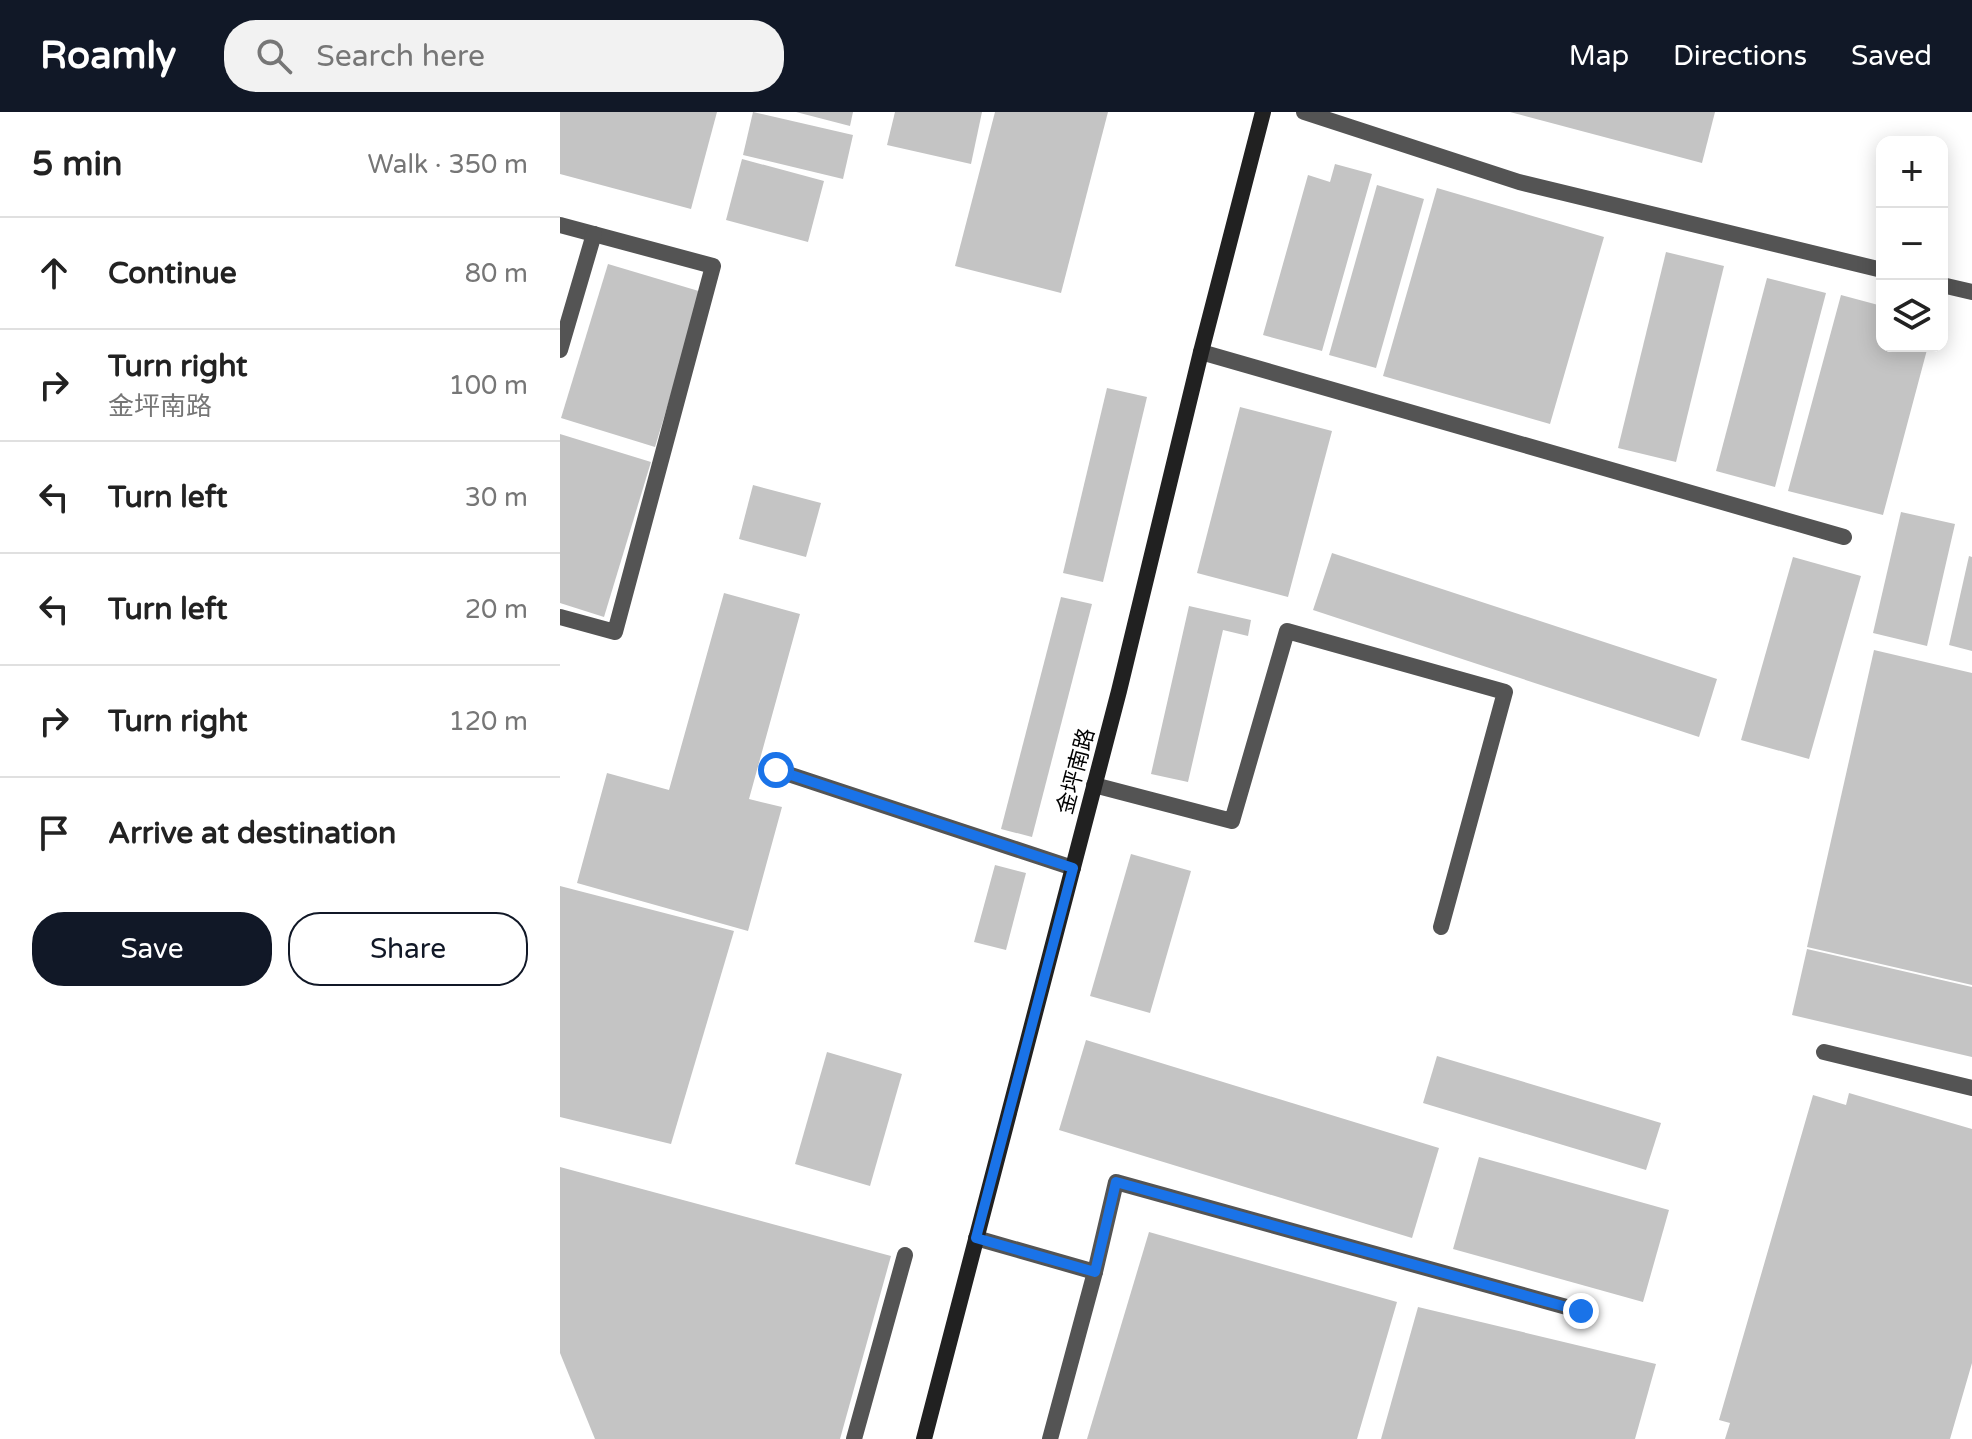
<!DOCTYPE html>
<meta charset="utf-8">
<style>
body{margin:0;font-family:"Varela Round","Noto Sans SC",sans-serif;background:#f2f2f2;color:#222}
.controls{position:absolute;right:24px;top:24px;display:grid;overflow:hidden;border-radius:16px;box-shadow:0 4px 20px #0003}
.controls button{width:72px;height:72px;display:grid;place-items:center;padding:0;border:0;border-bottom:2px solid #e0e0e0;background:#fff;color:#222;font:40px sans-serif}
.stop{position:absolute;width:24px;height:24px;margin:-18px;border:6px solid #1a73e8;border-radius:50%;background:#fff}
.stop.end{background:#1a73e8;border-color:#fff;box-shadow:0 2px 8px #0008}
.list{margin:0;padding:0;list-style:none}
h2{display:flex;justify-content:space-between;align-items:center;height:104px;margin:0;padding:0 32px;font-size:34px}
h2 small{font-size:26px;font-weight:400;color:#767676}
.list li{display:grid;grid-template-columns:52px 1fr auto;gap:24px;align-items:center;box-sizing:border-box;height:112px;padding:0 32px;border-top:2px solid #e0e0e0}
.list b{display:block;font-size:30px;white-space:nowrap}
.list p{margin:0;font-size:26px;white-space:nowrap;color:#767676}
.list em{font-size:26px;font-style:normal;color:#767676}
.actions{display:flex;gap:16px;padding:24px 32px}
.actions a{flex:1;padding:18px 0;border:2px solid #111827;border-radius:32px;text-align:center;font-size:28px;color:#111827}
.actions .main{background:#111827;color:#fff}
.icon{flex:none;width:44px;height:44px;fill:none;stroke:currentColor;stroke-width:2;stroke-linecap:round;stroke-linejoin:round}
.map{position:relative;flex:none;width:1412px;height:1327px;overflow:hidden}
header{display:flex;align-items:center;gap:48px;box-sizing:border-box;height:112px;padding:0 40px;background:#111827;color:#fff}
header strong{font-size:38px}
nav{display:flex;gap:44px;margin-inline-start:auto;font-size:28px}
.search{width:560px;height:72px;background:#f2f2f2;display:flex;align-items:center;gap:20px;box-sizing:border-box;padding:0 28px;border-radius:32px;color:#767676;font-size:30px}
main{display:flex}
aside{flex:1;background:#fff}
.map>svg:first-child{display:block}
.building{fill:#c4c4c4}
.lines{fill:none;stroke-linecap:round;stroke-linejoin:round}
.street{stroke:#545454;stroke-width:16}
.secondary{stroke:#212121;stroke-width:16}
.route{stroke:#1a73e8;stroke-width:10}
.labels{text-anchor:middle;stroke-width:6;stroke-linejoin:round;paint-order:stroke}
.street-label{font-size:22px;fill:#000;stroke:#fff}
</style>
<header>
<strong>Roamly</strong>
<div class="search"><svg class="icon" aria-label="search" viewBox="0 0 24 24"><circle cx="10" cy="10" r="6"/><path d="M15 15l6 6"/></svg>Search here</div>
<nav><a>Map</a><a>Directions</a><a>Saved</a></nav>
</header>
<main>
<aside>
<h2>5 min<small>Walk · 350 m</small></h2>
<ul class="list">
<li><svg class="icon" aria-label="ahead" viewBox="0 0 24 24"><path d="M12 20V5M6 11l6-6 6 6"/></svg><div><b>Continue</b></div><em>80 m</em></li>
<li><svg class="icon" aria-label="right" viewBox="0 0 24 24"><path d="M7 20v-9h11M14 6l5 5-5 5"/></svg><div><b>Turn right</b><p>金坪南路</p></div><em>100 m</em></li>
<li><svg class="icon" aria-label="left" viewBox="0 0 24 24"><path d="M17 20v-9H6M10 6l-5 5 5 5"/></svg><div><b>Turn left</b></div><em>30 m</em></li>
<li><svg class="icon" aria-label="left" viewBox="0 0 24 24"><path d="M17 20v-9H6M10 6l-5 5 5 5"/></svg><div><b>Turn left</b></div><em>20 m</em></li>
<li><svg class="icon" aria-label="right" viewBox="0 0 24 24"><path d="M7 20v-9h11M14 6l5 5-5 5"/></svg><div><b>Turn right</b></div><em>120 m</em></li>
<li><svg class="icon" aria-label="arrive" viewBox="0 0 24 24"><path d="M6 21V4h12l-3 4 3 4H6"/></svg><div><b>Arrive at destination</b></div></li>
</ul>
<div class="actions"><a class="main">Save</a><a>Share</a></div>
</aside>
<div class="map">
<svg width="1412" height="1327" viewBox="0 0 1412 1327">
<rect width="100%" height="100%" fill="#fff"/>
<!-- building -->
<g class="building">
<path d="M0,0H157L131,97L0,62Z"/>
<path d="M193,0L293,23L283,67L183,43Z"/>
<path d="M236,0H293L290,14Z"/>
<path d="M335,0H422L411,52L327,33Z"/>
<path d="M435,0H548L501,181L395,154Z"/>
<path d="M950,0H1155L1142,51Z"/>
<path d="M182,47L264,69L248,130L166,108Z"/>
<path d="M775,52L812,62L762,239L703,223L748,63L770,70Z"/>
<path d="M817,73L864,87L816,256L769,243Z"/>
<path d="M877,76L1044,125L990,312L823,264Z"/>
<path d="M1106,140L1164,154L1116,350L1058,336Z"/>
<path d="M48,152L142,180L95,335L1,306Z"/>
<path d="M1207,166L1266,181L1215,375L1156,359Z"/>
<path d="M1281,183L1322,194V234H1368L1323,403L1228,379Z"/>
<path d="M547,276L587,285L543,470L503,461Z"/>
<path d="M680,295L772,319L728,485L637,461Z"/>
<path d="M0,322L91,350L44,505L0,491Z"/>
<path d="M193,373L261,391L246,445L179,427Z"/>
<path d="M1341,400L1395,412L1367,534L1313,521Z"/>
<path d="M772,441L1157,567L1139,625L753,498Z"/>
<path d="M1409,444L1412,445V539L1389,533Z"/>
<path d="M1233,445L1301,464L1249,647L1181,628Z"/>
<path d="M164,481L240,502L189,687L222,695L188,819L17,771L47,661L109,678Z"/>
<path d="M501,485L532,492L472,725L441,717Z"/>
<path d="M629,494L691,508L688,524L663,518L628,670L591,662Z"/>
<path d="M1314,538L1412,561V873L1247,835Z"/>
<path d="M571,742L631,759L590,901L530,884Z"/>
<path d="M435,753L466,761L446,838L414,830Z"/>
<path d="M0,774L174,819L111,1032L0,1005Z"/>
<path d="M1247,837L1412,875V945L1232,903Z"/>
<path d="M526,928L879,1036L852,1126L499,1018Z"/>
<path d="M267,940L342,962L310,1074L235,1052Z"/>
<path d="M877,944L1101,1011L1086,1058L863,991Z"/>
<path d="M1289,981L1412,1017V1251L1390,1327H1165L1170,1311L1159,1308L1253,983L1286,993Z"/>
<path d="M919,1045L1109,1098L1083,1190L893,1137Z"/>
<path d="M0,1055L331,1144L280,1327H35L0,1241Z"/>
<path d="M589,1120L837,1190L797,1327H527Z"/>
<path d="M858,1195L1096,1252L1075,1327H821Z"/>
</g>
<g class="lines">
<!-- street -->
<g class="street">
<path d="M744,0L959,70L1322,158"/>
<path d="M0,113L153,154L55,520L0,505"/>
<path d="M1382,173L1412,180"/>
<path d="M0,238L34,122"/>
<path d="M641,240L1284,425"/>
<path d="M216,658L513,756"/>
<path d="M534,673L672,709L727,519L945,580L881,815"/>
<path d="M1264,940L1412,976"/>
<path d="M416,1126L535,1160"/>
<path d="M294,1327L345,1143"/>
<path d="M490,1327L535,1160L556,1070L1021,1199"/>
</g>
<!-- secondary -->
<path class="secondary" d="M364,1327L559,579L641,240L703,0"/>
</g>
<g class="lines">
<!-- route -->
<path class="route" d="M216,658L513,756L416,1126L535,1160L556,1070L1021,1199"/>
</g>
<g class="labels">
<!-- street labels -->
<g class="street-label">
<text transform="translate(515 659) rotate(-75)" y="8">金坪南路</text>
</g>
</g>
</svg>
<div class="controls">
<button>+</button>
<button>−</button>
<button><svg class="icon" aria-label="layers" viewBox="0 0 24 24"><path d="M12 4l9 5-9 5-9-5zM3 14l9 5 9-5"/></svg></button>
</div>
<div class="stop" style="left:216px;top:658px"></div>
<div class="stop end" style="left:1021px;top:1199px"></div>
</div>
</main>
